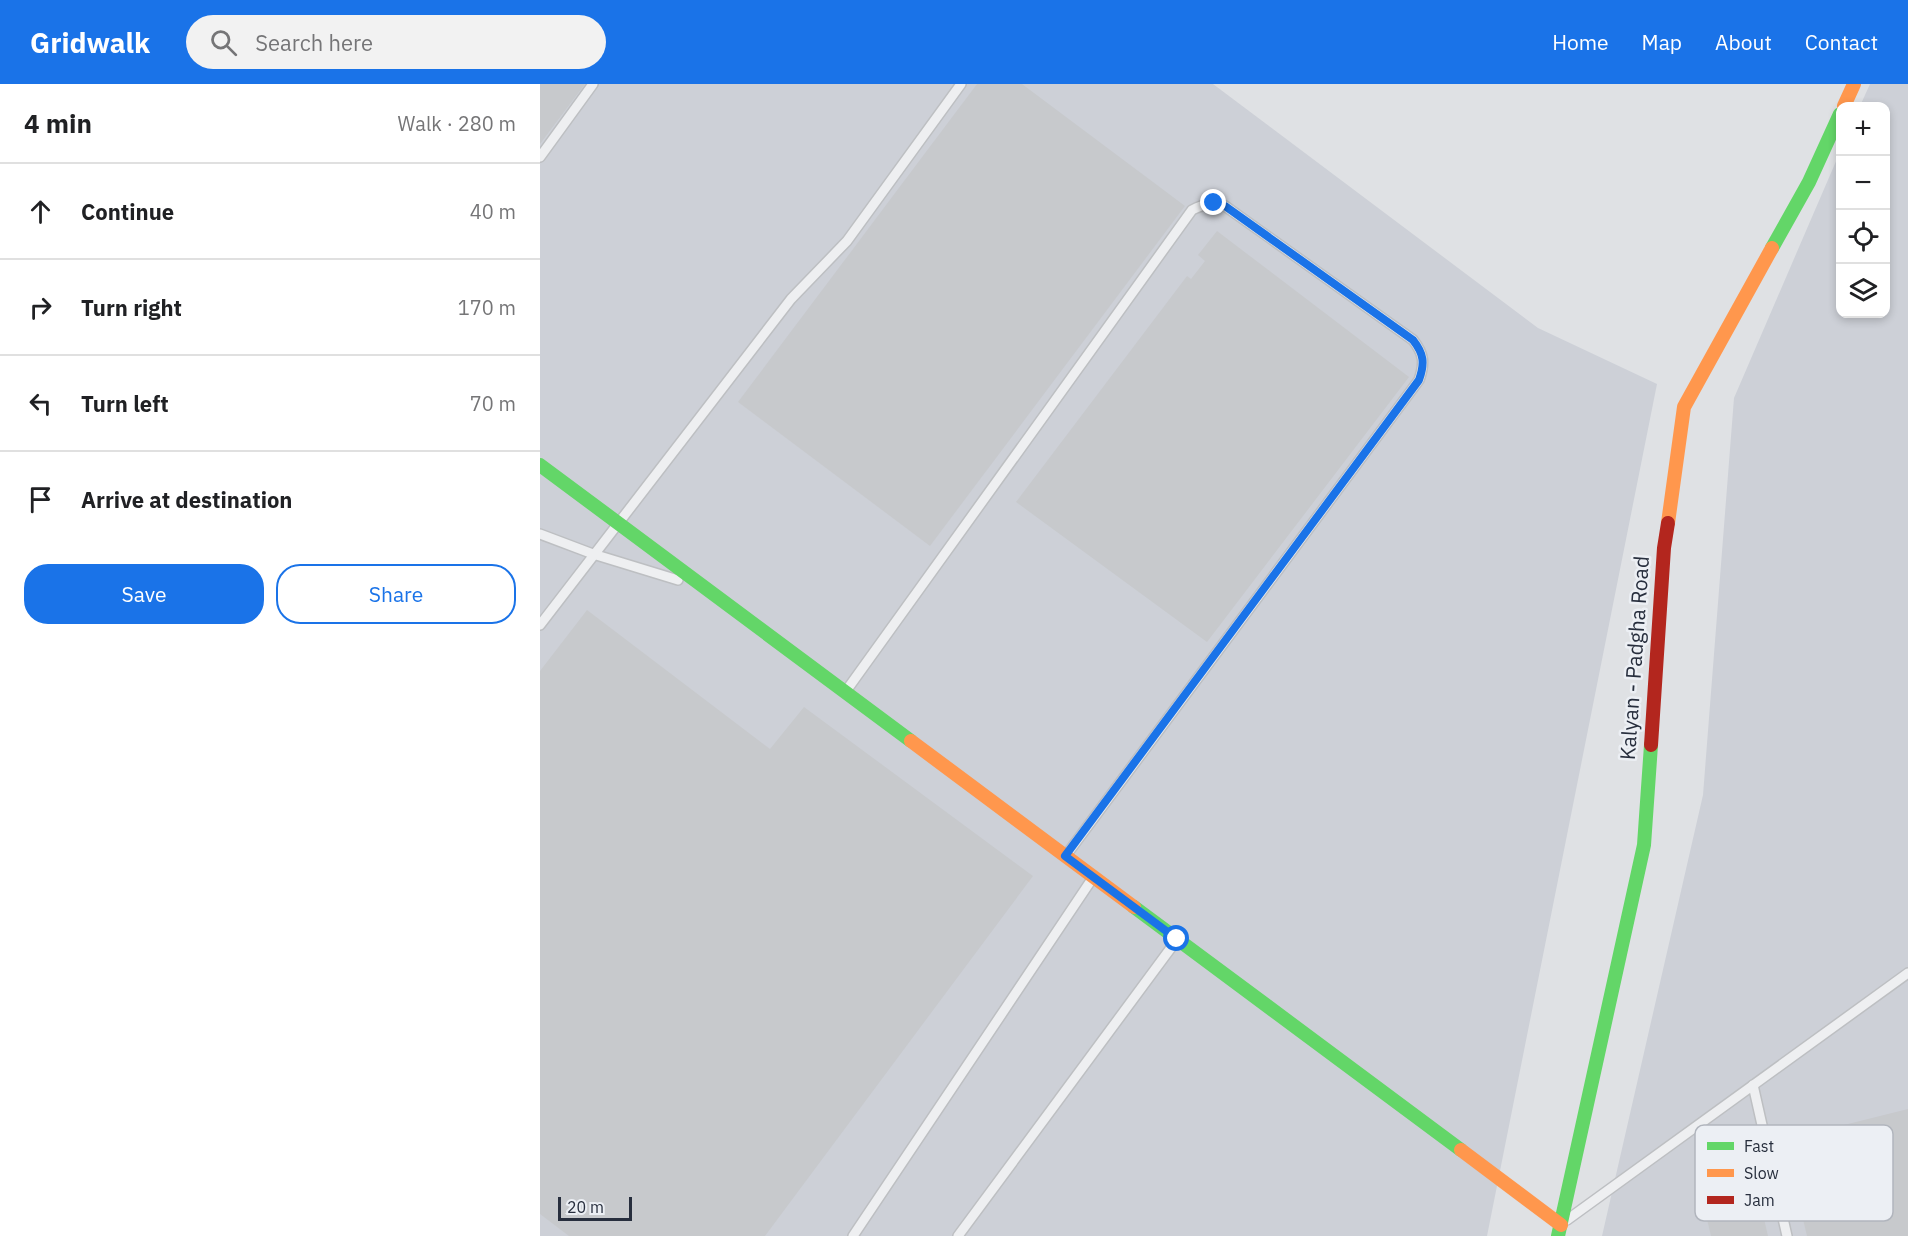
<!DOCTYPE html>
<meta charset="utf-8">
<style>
body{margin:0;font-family:"IBM Plex Sans",sans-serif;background:#f2f2f2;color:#202124}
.controls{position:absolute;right:18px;top:18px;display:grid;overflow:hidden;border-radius:12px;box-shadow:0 3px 9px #0003}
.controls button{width:54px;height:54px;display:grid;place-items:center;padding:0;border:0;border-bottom:2px solid #e0e0e0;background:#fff;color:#202124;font:30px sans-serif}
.scale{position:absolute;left:18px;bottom:15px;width:74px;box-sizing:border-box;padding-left:6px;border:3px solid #272e3d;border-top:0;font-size:16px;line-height:21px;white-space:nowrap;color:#272e3d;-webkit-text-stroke:4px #eceff4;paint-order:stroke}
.stop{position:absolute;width:18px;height:18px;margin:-14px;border:4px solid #1a73e8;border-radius:50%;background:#fff}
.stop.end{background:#1a73e8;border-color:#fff;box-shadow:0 2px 6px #0008}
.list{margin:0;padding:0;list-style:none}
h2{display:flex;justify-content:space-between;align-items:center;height:78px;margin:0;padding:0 24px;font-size:26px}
h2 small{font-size:20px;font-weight:400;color:#757577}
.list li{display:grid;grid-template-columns:39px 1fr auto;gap:18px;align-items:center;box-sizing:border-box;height:96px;padding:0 24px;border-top:2px solid #e0e0e0}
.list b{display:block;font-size:22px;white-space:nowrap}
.list em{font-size:20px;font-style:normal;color:#757577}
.actions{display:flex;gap:12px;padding:18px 24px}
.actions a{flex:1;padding:14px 0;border:2px solid #1a73e8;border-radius:24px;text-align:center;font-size:21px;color:#1a73e8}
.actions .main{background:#1a73e8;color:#fff}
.icon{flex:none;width:33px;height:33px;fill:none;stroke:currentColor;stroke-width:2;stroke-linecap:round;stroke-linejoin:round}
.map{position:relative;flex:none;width:1368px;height:1152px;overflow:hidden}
header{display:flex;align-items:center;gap:36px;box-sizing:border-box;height:84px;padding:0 30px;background:#1a73e8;color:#fff}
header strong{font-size:28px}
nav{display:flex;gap:33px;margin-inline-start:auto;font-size:21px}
.search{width:420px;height:54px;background:#f2f2f2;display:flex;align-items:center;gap:15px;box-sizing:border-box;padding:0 21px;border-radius:33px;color:#757577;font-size:22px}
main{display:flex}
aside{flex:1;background:#fff}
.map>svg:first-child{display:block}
.built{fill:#cdd0d7}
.building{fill:#c7c9cc}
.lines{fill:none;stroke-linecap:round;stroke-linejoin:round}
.lane-casing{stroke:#bdbfc2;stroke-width:12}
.lane{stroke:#eeeff1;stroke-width:9}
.fast{stroke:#63d668;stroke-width:14}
.slow{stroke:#ff974d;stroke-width:14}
.jam{stroke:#b3261e;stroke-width:14}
.route{stroke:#1a73e8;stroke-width:8}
.labels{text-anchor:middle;stroke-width:5;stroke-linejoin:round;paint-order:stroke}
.street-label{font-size:21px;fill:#272e3d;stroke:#eceff4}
.key{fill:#eceff4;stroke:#b1b5bd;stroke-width:1.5}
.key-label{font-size:16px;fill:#272e3d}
</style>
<header>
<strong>Gridwalk</strong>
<div class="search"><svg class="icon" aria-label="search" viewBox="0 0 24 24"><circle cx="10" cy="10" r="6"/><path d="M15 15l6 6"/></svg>Search here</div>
<nav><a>Home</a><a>Map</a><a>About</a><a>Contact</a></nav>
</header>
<main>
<aside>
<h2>4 min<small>Walk · 280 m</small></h2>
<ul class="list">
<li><svg class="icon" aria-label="ahead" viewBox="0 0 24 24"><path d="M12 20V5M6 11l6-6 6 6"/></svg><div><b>Continue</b></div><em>40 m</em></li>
<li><svg class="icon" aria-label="right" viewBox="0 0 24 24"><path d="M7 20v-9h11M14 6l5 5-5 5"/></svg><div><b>Turn right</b></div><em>170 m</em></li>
<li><svg class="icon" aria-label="left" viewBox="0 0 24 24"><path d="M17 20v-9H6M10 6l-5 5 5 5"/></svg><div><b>Turn left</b></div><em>70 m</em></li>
<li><svg class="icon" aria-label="arrive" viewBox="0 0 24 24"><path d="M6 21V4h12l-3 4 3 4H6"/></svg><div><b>Arrive at destination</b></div></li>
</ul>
<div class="actions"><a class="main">Save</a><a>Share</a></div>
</aside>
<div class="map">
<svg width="1368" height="1152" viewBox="0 0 1368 1152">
<rect width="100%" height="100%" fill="#dfe1e4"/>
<!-- built -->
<g class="built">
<path d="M0,0H673L998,244L1117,300L947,1152H0Z"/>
<path d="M1330,0H1368V1152H1062L1163,711L1194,314L1300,68V230H1346V22H1320Z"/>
</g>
<!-- building -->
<g class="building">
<path d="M0,0H45L0,60Z"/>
<path d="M437,0H482L645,122L390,462L198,318Z"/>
<path d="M677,147L869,293L667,558L476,418L647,192L651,195L665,177L658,171Z"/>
<path d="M47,526L230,665L264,623L493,792L225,1152H29L0,1130V587Z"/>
<path d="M1368,1025V1152H1267L1244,1056Z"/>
<path d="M1220,1117L1228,1152H1171L1166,1131Z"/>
</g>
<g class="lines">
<defs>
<g id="lane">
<path d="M0,73L53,0"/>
<path d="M0,450L53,470L138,496"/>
<path d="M0,541L251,215L307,157L421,0"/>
<path d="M306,607L652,126C664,120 672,118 685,122L873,256C884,270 885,279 879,296L527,770"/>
<path d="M1213,1001L1247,1152"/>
<path d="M1027,1136L1368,889"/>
<path d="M313,1152L552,795"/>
<path d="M418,1152L636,857"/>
</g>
</defs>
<!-- lane casing -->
<use href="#lane" class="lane-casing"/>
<!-- lane -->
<use href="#lane" class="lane"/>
<!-- fast -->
<g class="fast">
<path d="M1232,164L1269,98L1300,30"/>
<path d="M0,381L371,657"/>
<path d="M594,823L921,1066"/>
<path d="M1018,1152L1104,761L1111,661"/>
</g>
<!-- slow -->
<g class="slow">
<path d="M1304,22L1314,0"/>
<path d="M1128,439L1144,323L1232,164"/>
<path d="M371,657L594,823"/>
<path d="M921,1066L1021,1141"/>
</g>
<!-- jam -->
<path class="jam" d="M1111,661L1124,464L1128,439"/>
</g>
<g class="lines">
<!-- route -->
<path class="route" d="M637,855L525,772L879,296C885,279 884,270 873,256L685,122L674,119"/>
</g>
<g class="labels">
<!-- street labels -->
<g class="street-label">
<text transform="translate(1095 574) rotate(-86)" y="7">Kalyan - Padgha Road</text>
</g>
</g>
<!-- legend -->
<rect x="1155" y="1041" width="198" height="96" rx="9" class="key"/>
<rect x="1167" y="1058" width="27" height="8" fill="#63d668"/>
<rect x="1167" y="1085" width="27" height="8" fill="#ff974d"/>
<rect x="1167" y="1112" width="27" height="8" fill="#b3261e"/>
<g class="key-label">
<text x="1204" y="1068">Fast</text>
<text x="1204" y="1095">Slow</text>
<text x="1204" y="1122">Jam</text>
</g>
</svg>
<div class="controls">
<button>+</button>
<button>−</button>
<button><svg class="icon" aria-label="locate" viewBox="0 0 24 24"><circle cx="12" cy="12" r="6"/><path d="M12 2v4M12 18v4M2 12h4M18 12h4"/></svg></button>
<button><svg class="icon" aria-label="layers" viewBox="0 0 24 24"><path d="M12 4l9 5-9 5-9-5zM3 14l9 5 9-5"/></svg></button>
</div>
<div class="scale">20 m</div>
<div class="stop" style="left:637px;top:855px"></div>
<div class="stop end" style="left:674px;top:119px"></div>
</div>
</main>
